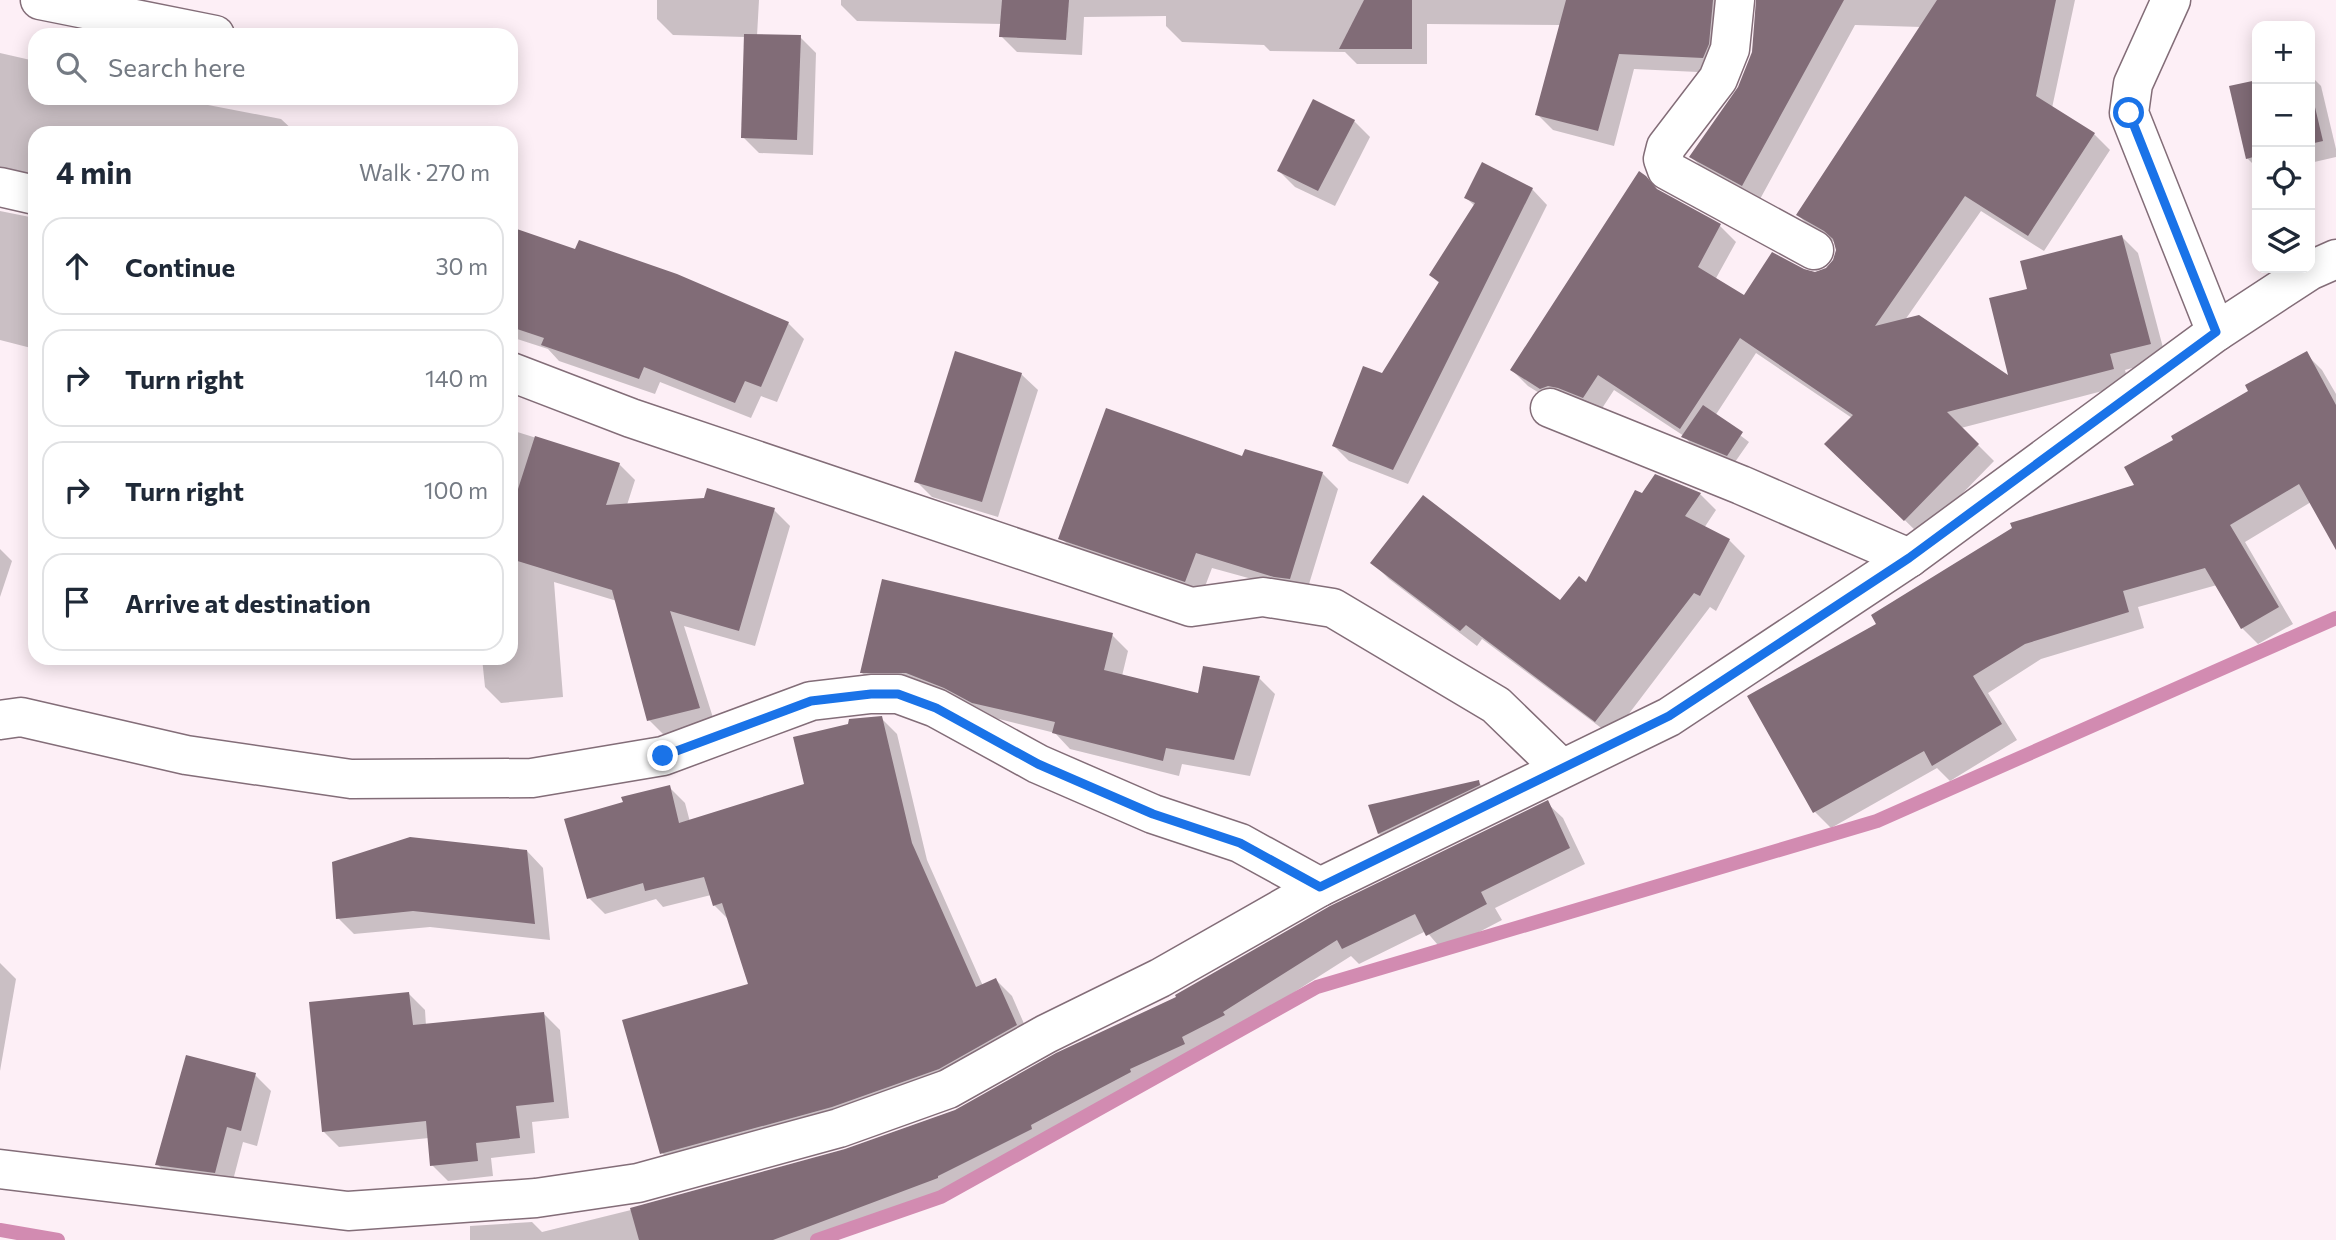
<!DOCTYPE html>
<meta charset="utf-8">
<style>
body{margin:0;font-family:Commissioner,sans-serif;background:#f6f6f7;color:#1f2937}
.controls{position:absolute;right:21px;top:21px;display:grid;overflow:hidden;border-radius:14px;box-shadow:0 4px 18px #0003}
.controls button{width:63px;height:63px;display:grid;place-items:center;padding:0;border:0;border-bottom:2px solid #e0e1e3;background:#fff;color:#1f2937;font:35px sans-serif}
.stop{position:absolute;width:21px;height:21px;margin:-16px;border:5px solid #1a73e8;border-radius:50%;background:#fff}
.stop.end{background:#1a73e8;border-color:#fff;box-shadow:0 2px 7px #0008}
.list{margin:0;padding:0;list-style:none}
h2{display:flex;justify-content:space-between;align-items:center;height:91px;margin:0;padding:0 28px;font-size:30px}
h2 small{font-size:23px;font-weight:400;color:#747a83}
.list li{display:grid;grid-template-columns:46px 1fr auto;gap:21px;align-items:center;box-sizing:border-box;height:98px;margin:0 14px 14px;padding:0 14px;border:2px solid #e0e1e3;border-radius:21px}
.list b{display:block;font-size:26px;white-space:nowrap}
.list em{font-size:23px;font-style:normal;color:#747a83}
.icon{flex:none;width:38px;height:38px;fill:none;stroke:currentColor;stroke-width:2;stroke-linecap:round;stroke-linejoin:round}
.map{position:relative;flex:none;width:2336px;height:1240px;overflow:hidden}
.search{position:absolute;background:#fff;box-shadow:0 4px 18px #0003;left:28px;top:28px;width:490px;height:77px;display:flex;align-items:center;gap:18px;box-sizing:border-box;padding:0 24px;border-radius:21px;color:#747a83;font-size:26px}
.panel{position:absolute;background:#fff;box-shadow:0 4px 18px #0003;left:28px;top:126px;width:490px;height:539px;border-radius:21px}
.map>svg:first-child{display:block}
.shadow{fill:#0003}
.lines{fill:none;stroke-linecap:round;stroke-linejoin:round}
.stream{stroke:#d28bb1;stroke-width:14}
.building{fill:#816c77}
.minor-casing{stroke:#836d78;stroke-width:41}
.minor{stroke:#fff;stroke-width:38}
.route{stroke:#1a73e8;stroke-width:9}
</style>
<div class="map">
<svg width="2336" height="1240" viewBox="0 0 2336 1240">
<rect width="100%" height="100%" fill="#fdeff6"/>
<!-- shadow -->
<g class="shadow">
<path d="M657,0H759L757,36L800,37L816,53L813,155L759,153L743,137L745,37L673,35L657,19Z"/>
<path d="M841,0H1737L1719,73L1634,69L1614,146L1553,130L1537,114L1561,25L1427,24V64H1357L1345,52L1270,51L1264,45L1182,42L1166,26V16L1084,17L1082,55L1017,52L1001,36L1002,24L857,21L841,5Z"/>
<path d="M1758,0H2075L2052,108L2094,134L2110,150L2044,251L1981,211L1905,320L2011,379L2030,290L2122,237L2138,253L2166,359L2125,370L2129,384L1961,428L1994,461L1921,536L1827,444L1852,418L1756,353L1715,416L1749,442L1735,462L1691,444L1684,436L1614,390L1599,413L1557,404L1528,386L1512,370L1662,194L1720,226L1736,242L1715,280L1744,297L1804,271L1815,274L1827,270L1835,261L1838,250L1836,243L1814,231L1798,215L1921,27L1855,25L1759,201L1707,172L1691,157L1737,93L1752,57Z"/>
<path d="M0,53L35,61V98H172L281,119L296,133H35V184L0,174Z"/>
<path d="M2310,75L2321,86L2336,149V157L2310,163Z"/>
<path d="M2257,81V168L2247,158L2231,87Z"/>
<path d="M1354,121L1370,137L1335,206L1295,187L1279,171Z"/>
<path d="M1483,164L1532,189L1547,205L1408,484L1349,461L1334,446L1383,375L1440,284L1431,275L1475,206L1466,198Z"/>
<path d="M0,211L35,218V349L0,340Z"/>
<path d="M511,229L788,323L804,339L777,402L761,396L751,418L660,382L655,394L559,361L548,349L511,337Z"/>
<path d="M2306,354L2322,370L2336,394V537L2311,502L2245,542L2293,624L2258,644L2242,628L2217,585L2138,607L2144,628L2041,659L1988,693L2017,740L1950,781L1937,768L1831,828L1815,812L2136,486L2175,440Z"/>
<path d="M1021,374L1038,390L998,517L932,497L916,481Z"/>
<path d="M511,430L619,464L635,480L627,505L774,510L790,526L755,646L684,626L715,724L665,736L649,720L617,601L554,582L563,697L501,703L485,687L482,658H511Z"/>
<path d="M1244,458L1322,473L1338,489L1306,594L1212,568L1201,597L1077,554L1061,538Z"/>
<path d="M1656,476L1700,494L1716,510L1704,528L1729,540L1745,556L1716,611L1710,607L1612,736L1482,639L1477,646L1389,579L1373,563L1561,603L1587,585Z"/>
<path d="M0,549L12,561L0,597Z"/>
<path d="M1112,635L1128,651L1122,676L1199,695L1259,678L1275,694L1250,776L1182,764L1179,776L1070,749L1055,733L878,689L862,673Z"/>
<path d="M881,718L897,734L927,860L983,986L996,980L1012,996L1032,1042L678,1169L662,1153L751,985L729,920L714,905L711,895L663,907L656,899L605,914L589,898L625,803L669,787L685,803L690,822L806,785Z"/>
<path d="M1478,782L1486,790L1387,841L1379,834L1370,806Z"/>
<path d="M1547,803L1563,818L1585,864L1495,908L1502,920L1443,951L1426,931L1359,964L1351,956L1238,1028L1239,1031L1196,1053L1199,1059L1144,1085L1146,1088L1045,1141L1047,1145L952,1192L953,1194L829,1240H470V1226L532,1222L542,1232L631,1210L845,1151L956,1111L1179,998Z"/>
<path d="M527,851L543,868L550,940L430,927L354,934L338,918Z"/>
<path d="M0,963L16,979L0,1071Z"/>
<path d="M409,994L425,1010L426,1026L544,1014L560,1030L569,1118L532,1122L535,1153L491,1158L493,1176L448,1181L432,1165L429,1138L339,1147L323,1131Z"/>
<path d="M255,1075L271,1091L257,1146L243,1142L231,1188L173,1180L157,1164Z"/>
</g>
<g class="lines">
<!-- stream -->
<g class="stream">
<path d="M0,1230L58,1240"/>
<path d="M817,1240L941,1197L1317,987L1877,821L2336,618"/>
</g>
</g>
<!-- building -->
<g class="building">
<path d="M1002,0H1069L1066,40L999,37Z"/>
<path d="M1364,0H1412V49H1339Z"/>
<path d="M1566,0H1713L1709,44L1703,58L1619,54L1598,131L1535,115Z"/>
<path d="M1756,0H1844L1742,186L1689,157L1738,87L1752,52Z"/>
<path d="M1937,0H2056L2036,96L2095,133L2028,236L1965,196L1875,326L1919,315L2008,375L1989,298L2027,289L2020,261L2122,235L2151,344L2110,354L2114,369L1947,412L1979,444L1904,521L1824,444L1853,415L1740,338L1680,429L1598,375L1583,398L1558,388L1548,386L1540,389L1510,370L1639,171L1646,176L1657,189L1721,224L1698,267L1744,295L1772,252L1804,269L1815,272L1826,268L1833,260L1836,250L1833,239L1824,231L1796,215Z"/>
<path d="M744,34L801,35L797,140L741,138Z"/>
<path d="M2257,80V156L2246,159L2229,86Z"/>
<path d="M2310,86L2323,141L2310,144Z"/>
<path d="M1313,99L1355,120L1318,191L1277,171Z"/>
<path d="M1482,162L1533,188L1393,470L1332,446L1363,366L1382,373L1439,282L1429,275L1475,203L1464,198Z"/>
<path d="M511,227L575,249L579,240L677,274L789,322L761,387L745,381L735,403L644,367L639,379L541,345L544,338L511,327Z"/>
<path d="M955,351L1022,373L982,502L914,482Z"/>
<path d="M2307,351L2336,405V550L2299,484L2230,525L2279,607L2241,629L2205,568L2123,591L2129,612L2025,644L1973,676L2002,724L1932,766L1924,751L1813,813L1747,696L1876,624L1871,615L2012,528L2010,523L2134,485L2124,467L2173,440L2171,436L2248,391L2245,385Z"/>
<path d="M1703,405L1743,432L1727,456L1681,437Z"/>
<path d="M1106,408L1242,456L1245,449L1323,472L1290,579L1274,577L1196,553L1185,582L1058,539Z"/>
<path d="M535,436L620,463L606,505L704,498L707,488L775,508L739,631L670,611L700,708L647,721L612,590L511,559V511Z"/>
<path d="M1655,474L1701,493L1685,516L1730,539L1700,596L1694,593L1595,722L1466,625L1460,631L1370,563L1423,495L1560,600L1579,576L1586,582L1635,490L1642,493Z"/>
<path d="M882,579L1113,633L1104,670L1198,693L1203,666L1260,676L1234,760L1166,748L1163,761L1052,733L1055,722L972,703L944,688L906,673H860Z"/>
<path d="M882,716L912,843L976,987L996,978L1017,1025L939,1069L832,1107L660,1154L622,1020L748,984L722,903L713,906L704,877L645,891L643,883L587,899L564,819L623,802L621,797L670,785L679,823L804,784L793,737L848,724L849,719Z"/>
<path d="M1479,780L1480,785L1378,834L1368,805Z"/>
<path d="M1548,800L1570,848L1481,892L1487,904L1426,936L1415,914L1342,949L1337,940L1223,1012L1225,1015L1182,1037L1185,1044L1130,1069L1131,1072L1031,1125L1032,1129L938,1176V1178L773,1240H639L630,1208L845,1149L955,1110L1056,1053L1176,997L1175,995L1330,906Z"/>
<path d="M410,837L527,850L535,924L413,911L336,919L332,862Z"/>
<path d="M409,992L413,1025L544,1012L554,1102L516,1106L520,1138L476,1143L478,1161L430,1166L426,1121L322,1132L309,1002Z"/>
<path d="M186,1055L256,1073L241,1131L227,1127L215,1173L155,1165Z"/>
</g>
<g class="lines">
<defs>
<g id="minor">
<path d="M40,0L215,35"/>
<path d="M1735,0L1730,49L1718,79L1666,147L1663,159L1667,170L1814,250"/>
<path d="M2171,0L2133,84L2129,113L2216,332"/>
<path d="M0,187L35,195"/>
<path d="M511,372L631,418L1191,607L1263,597L1333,608L1496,705L1561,768"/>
<path d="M1550,408L1741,485L1909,558"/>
<path d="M0,720L21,717L186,755L351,779L532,778L663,756L811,701L871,694H898L936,708L1038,764L1153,814L1240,843L1320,887"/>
<path d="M0,1169L348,1211L536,1198L638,1183L839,1128L948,1089L1046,1034L1160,978L1320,887L1669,717L1909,558L2216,332L2309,271L2336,259"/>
</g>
</defs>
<!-- minor casing -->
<use href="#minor" class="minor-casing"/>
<!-- minor -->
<use href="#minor" class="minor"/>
</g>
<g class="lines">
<!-- route -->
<path class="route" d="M663,756L811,701L871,694H898L936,708L1038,764L1153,814L1240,843L1320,887L1669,716L1909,558L2216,332L2129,113"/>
</g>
</svg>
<div class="controls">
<button>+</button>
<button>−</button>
<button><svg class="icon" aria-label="locate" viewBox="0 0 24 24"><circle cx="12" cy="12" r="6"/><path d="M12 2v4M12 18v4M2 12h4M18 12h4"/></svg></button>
<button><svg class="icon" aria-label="layers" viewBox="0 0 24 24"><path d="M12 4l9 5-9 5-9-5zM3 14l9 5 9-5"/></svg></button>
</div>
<div class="stop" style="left:2129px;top:113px"></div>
<div class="stop end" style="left:663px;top:756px"></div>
<div class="search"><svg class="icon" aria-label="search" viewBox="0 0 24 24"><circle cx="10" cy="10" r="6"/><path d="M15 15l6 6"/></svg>Search here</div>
<section class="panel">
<h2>4 min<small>Walk · 270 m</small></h2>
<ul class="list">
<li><svg class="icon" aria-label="ahead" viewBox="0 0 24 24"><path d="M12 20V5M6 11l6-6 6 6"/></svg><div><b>Continue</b></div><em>30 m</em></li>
<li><svg class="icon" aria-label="right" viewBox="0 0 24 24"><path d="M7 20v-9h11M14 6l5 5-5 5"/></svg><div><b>Turn right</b></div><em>140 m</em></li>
<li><svg class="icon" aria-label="right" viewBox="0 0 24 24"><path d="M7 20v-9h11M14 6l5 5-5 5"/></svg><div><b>Turn right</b></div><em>100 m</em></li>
<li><svg class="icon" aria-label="arrive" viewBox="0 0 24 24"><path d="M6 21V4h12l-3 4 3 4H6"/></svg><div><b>Arrive at destination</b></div></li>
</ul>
</section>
</div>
